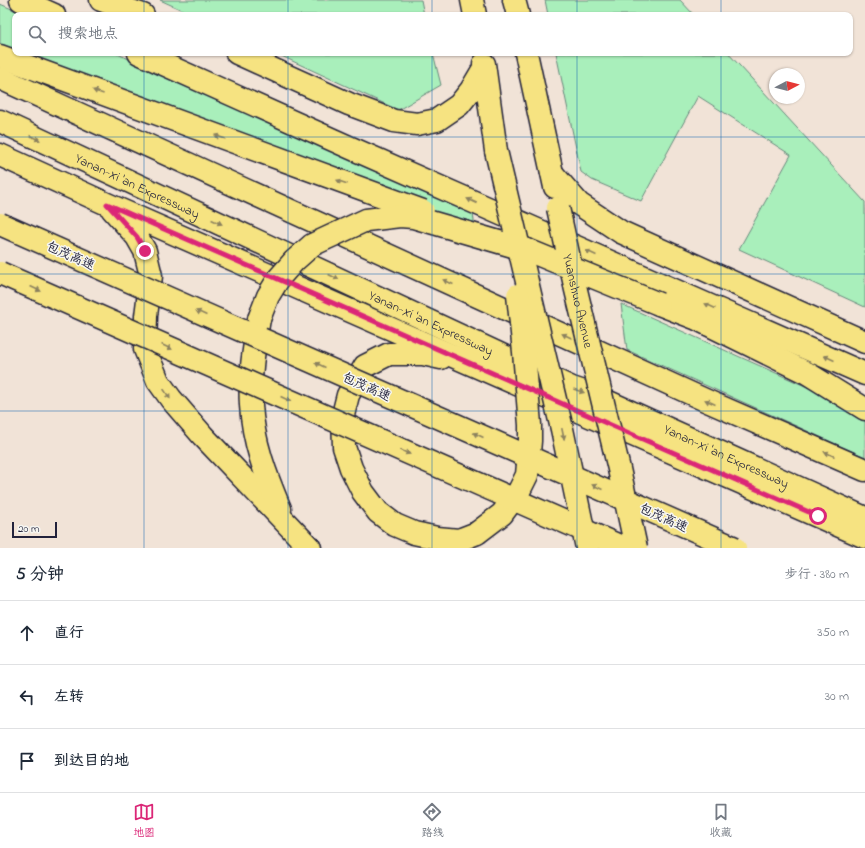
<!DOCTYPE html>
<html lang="zh">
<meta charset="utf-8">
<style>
body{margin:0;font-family:"Indie Flower","LXGW WenKai TC",sans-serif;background:#f6f6f7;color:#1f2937}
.compass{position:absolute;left:769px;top:68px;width:36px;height:36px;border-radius:50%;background:#fff;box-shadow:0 1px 3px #0004;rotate:83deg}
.scale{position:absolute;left:12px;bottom:10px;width:45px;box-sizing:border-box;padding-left:4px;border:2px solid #22223b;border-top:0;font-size:11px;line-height:14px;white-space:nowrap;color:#22223b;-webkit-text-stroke:3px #f6f6f2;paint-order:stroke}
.stop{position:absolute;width:12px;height:12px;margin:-9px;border:3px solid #db2777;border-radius:50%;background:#fff}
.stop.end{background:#db2777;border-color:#fff;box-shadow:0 1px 4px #0008}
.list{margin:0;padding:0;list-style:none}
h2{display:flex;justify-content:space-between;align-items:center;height:52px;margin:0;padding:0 16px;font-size:17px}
h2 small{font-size:13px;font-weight:400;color:#747a83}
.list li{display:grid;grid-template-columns:26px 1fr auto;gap:12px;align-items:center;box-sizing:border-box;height:64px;padding:0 16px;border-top:1px solid #e0e1e3}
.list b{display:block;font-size:15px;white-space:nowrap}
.list em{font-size:13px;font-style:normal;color:#747a83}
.icon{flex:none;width:22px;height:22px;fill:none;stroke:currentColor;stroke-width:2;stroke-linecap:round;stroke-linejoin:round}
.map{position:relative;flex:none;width:865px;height:548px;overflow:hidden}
.search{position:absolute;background:#fff;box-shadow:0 1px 3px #0004;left:12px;right:12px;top:12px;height:44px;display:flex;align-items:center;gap:10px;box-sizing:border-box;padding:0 14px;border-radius:8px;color:#747a83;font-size:15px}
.sheet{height:244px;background:#fff}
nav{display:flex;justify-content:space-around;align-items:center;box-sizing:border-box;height:56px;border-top:1px solid #e0e1e3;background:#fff;font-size:11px;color:#747a83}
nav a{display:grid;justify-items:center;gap:2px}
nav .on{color:#db2777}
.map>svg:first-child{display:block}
.green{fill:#a9efbb;stroke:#66887b}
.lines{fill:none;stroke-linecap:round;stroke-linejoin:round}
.primary-casing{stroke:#22223b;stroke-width:25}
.highway-casing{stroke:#22223b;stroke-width:25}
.primary{stroke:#f6e381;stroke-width:22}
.highway{stroke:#f6e381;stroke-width:22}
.primary-bridge-casing{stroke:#22223b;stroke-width:25;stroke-linecap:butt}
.highway-bridge-casing{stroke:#22223b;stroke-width:25;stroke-linecap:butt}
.primary-bridge{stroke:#f6e381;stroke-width:22}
.highway-bridge{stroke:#f6e381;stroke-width:22}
.oneway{fill:#8c825e}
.route{stroke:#db2777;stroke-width:5}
.grid{fill:none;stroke:#1f6fb2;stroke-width:1;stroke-opacity:0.55}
.labels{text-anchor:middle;stroke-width:3;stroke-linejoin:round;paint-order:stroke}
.street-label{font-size:13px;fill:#22223b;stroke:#f6f6f2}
</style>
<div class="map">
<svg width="865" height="548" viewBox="0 0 865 548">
<rect width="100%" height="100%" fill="#f1e3d7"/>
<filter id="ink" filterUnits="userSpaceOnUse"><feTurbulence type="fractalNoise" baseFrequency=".025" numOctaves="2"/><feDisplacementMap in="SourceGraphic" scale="8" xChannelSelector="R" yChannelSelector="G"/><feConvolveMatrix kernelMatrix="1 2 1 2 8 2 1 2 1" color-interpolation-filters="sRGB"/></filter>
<g filter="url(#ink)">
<!-- green -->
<g class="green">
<path d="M160,0H421L424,15H193Z"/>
<path d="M545,0H680L694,15H548Z"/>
<path d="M0,4L26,15H15V53L0,46Z"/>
<path d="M16,53H115L472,206L475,228Z"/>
<path d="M275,53H433L441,85L398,110Z"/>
<path d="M556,53H728L865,202V307L739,249L791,155L698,96L641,201L592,180L581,172Z"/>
<path d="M621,304L841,402L865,420V457L627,350Z"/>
</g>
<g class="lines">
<defs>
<g id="primary">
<path d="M21,0L54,15"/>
<path d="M101,0L143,15"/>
<path d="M472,0L475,15"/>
<path d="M514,0L518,15"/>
<path d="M139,53L351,148L865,374"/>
<path d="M237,53L349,104L394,121L417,124L437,120L459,105L471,90L484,68"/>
<path d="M526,53L555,187"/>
<path d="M0,56L379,195"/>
<path d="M484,64L496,151"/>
<path d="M0,155L107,204L865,537"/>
<path d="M552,173L579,204L621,232L865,342"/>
<path d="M112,209L137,237L145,251L151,276L146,316L145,349L158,381L171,399L203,436L310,548"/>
<path d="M659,304L695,318L807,373L865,409"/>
<path d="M259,319C254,348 249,377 251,405C253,442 266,476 280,509"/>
<path d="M441,358L423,354H389L365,366L348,395L343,415L344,447L351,468L363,492L378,512L395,525L414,533L437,538L459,540L477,533"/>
</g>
<g id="highway">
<path d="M0,78L705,400L865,470"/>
<path id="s1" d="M0,121L572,388L593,395L865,518"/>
</g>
</defs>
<!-- primary casing -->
<use href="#primary" class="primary-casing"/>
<!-- highway casing -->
<use href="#highway" class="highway-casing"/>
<!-- primary -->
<use href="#primary" class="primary"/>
<!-- highway -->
<use href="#highway" class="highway"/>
<defs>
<g id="primary-bridge">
<path d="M496,151L562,429L587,548"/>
<path d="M379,195L423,211"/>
<path id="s2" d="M558,208L576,290L619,469L636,548"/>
<path d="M515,245L659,304"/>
<path d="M259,319L268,296L279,278L294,261L312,245L366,220L400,216L413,217L530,251"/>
<path d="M477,533L502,514L519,491L527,475L530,441V425L524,352L518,295"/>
</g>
<g id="highway-bridge">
<path d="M0,224L735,548"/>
<path d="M0,273L624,548"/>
</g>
</defs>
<!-- primary-bridge casing -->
<use href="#primary-bridge" class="primary-bridge-casing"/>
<!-- highway-bridge casing -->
<use href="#highway-bridge" class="highway-bridge-casing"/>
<!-- primary-bridge -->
<use href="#primary-bridge" class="primary-bridge"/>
<!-- highway-bridge -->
<use href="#highway-bridge" class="highway-bridge"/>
</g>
<!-- one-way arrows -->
<defs><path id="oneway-solid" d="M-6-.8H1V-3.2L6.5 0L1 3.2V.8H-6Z"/></defs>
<g class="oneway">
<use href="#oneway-solid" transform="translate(98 92) rotate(-160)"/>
<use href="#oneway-solid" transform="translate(220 137) rotate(-160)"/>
<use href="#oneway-solid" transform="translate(35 138) rotate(25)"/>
<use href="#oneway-solid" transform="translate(342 182) rotate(-160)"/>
<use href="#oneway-solid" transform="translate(472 201) rotate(-156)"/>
<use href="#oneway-solid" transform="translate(217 222) rotate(25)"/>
<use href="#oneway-solid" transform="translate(591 253) rotate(-156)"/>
<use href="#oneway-solid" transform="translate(334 277) rotate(25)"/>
<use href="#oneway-solid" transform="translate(448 282) rotate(-155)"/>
<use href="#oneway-solid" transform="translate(36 289) rotate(24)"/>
<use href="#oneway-solid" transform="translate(710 306) rotate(-156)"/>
<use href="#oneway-solid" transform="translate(201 313) rotate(-156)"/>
<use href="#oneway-solid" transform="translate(567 336) rotate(-155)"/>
<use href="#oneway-solid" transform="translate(167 347) rotate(24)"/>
<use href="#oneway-solid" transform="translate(829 358) rotate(-156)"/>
<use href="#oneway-solid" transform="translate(320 365) rotate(-156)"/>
<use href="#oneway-solid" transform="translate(579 391) rotate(19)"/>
<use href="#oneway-solid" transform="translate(167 394) rotate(56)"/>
<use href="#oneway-solid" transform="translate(286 399) rotate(24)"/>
<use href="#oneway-solid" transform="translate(710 402) rotate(-156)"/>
<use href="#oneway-solid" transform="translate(563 434) rotate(78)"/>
<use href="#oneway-solid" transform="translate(478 435) rotate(-156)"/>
<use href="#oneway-solid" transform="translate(405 452) rotate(24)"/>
<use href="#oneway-solid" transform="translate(829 454) rotate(-156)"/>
<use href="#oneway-solid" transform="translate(597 487) rotate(-156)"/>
</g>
</g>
<g class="lines" filter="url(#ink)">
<!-- route -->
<path class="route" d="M145,251L137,237L107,204L818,516"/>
</g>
<!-- grid -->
<path class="grid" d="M144,0V15M288,0V15M432,0V15M577,0V15M721,0V15M144,53V548M288,53V548M432,53V548M577,53V548M721,53V548M0,137H865M0,274H865M0,411H865"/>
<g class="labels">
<!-- street labels -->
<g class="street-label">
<text dy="5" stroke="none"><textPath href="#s1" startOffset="152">Yanan-Xi 'an Expressway</textPath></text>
<text transform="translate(71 255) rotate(24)" y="5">包茂高速</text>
<text dy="5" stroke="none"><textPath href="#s2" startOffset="95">Yuanshuo Avenue</textPath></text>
<text dy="5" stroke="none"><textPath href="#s1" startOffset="476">Yanan-Xi 'an Expressway</textPath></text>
<text transform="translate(367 386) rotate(24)" y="5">包茂高速</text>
<text dy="5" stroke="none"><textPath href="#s1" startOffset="800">Yanan-Xi 'an Expressway</textPath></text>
<text transform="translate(664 517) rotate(24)" y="5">包茂高速</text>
</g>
</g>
</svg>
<svg class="compass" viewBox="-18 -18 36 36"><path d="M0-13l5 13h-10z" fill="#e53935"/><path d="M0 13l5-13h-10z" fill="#747a83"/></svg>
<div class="scale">20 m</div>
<div class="stop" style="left:818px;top:516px"></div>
<div class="stop end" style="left:145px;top:251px"></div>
<div class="search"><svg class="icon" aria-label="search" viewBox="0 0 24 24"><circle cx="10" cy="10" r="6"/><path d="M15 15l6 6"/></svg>搜索地点</div>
</div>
<section class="sheet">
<h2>5 分钟<small>步行 · 380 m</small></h2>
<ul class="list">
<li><svg class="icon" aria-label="ahead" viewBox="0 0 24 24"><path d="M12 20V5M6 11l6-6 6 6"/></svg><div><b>直行</b></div><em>350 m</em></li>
<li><svg class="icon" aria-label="left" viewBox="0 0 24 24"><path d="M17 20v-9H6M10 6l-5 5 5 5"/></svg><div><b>左转</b></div><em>30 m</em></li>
<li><svg class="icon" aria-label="arrive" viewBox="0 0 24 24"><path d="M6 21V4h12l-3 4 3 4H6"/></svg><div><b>到达目的地</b></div></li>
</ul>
</section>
<nav>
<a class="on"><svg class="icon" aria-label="map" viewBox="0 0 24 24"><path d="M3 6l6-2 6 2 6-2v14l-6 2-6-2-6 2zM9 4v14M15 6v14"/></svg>地图</a>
<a><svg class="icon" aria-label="directions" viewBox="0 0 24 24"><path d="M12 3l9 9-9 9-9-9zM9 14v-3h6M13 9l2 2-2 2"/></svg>路线</a>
<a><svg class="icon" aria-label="saved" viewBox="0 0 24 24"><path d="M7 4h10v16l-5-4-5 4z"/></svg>收藏</a>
</nav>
